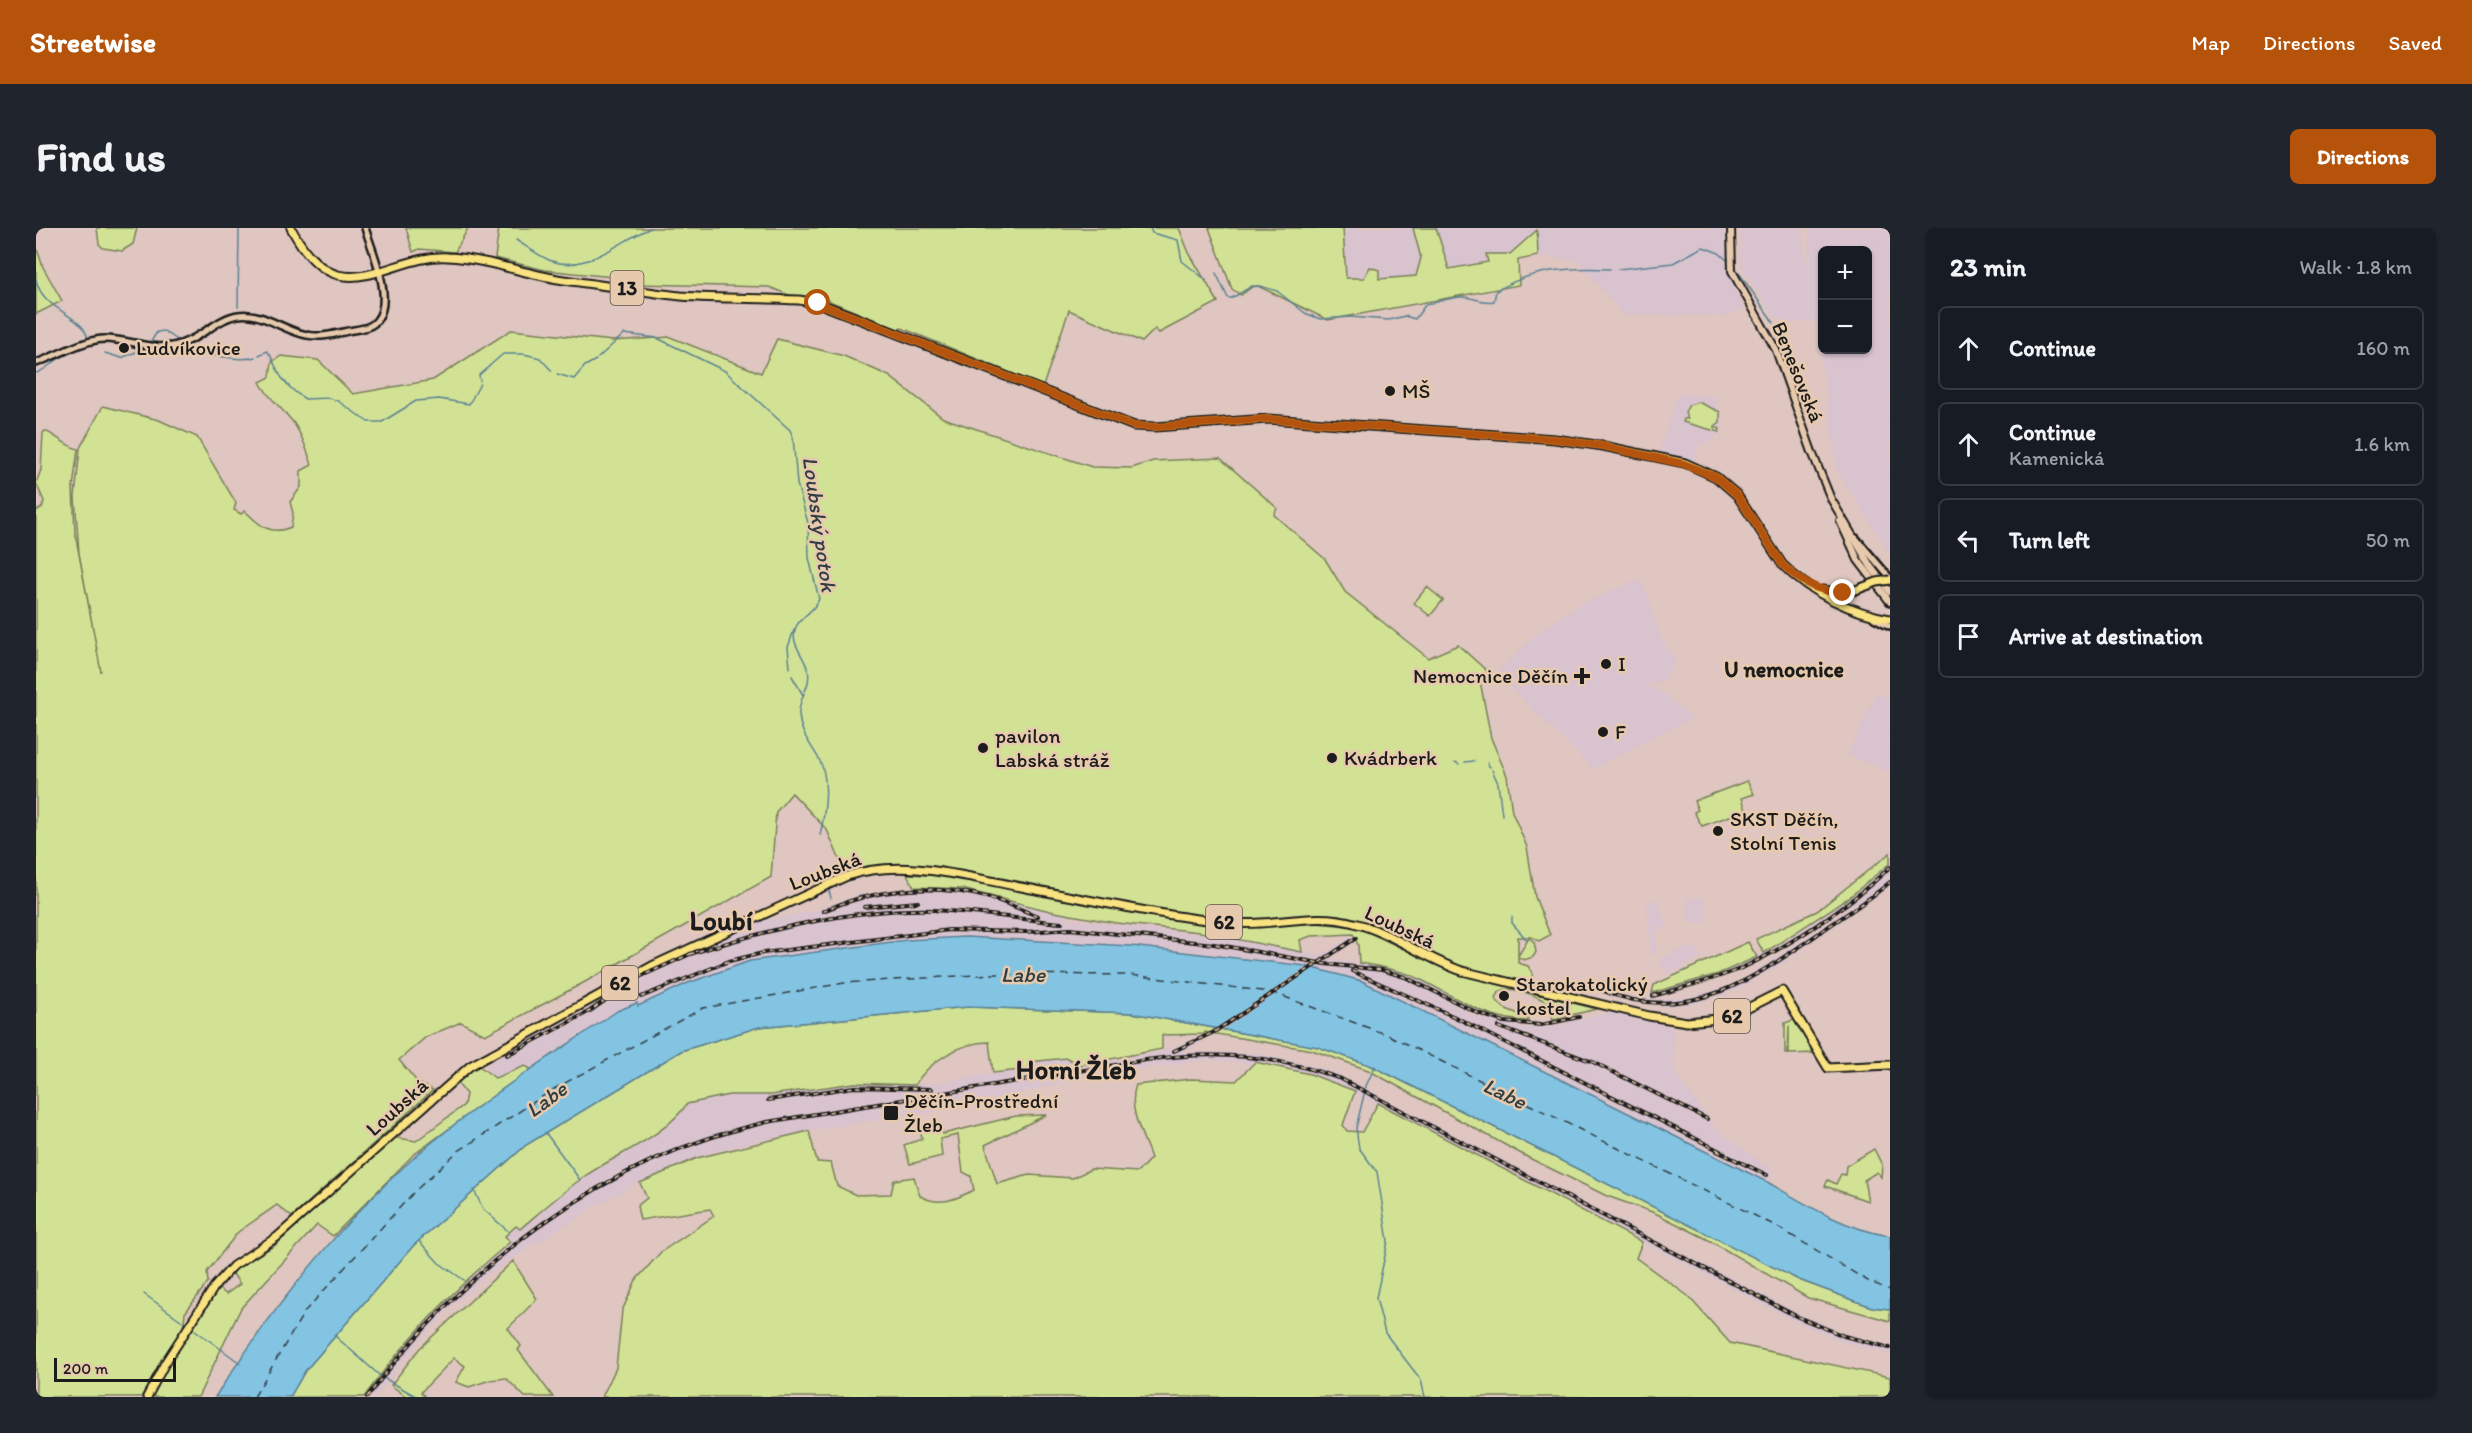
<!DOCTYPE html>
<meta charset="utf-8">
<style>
body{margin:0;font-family:Itim,sans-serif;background:#20242c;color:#f1f3f6}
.controls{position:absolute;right:18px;top:18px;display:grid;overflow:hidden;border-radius:9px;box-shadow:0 2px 4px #0004}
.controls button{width:54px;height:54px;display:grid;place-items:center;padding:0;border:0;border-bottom:2px solid #363941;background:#171b24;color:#f1f3f6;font:30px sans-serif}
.scale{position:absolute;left:18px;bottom:15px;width:122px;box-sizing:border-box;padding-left:6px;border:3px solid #1c1c1c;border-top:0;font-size:16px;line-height:21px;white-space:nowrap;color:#1c1c1c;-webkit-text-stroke:4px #e7caad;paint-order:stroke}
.stop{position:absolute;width:18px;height:18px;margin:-14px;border:4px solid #b45309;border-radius:50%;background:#fff}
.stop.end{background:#b45309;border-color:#fff;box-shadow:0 2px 6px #0008}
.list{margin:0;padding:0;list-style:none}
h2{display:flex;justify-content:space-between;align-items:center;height:78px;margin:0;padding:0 24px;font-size:26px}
h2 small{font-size:20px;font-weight:400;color:#9ea1a6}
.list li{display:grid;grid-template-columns:39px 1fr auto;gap:18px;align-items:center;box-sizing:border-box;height:84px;margin:0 12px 12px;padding:0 12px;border:2px solid #363941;border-radius:9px}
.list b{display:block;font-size:22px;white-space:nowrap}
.list p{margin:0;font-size:20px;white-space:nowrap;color:#9ea1a6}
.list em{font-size:20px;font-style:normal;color:#9ea1a6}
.icon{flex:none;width:33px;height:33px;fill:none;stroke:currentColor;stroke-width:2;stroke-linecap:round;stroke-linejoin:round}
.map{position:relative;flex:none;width:1854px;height:1169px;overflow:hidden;border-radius:9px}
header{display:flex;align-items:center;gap:36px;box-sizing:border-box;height:84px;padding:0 30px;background:#b45309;color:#fff}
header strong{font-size:28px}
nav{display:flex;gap:33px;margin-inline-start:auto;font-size:21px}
.intro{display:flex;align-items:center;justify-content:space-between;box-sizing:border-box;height:144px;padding:0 36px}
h1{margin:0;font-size:42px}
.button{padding:15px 27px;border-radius:9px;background:#b45309;color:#fff;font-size:21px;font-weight:700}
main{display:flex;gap:36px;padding:0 36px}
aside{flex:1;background:#171b24;border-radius:9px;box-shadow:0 2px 4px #0004}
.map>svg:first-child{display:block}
.built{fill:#d9c3ce;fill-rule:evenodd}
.green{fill:#d2e295;stroke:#777f58;stroke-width:1.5}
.water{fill:#83c4e3;stroke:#5a8193;stroke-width:1.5}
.pier{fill:#dfc6c0}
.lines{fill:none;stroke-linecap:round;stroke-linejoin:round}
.stream{stroke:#5a8193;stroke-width:1.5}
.ferry{stroke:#313e44;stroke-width:1.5;stroke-dasharray:8 6;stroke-linecap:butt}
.tertiary-casing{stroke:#1c1c1c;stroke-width:10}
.secondary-casing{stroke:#1c1c1c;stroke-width:10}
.primary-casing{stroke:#1c1c1c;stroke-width:11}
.tertiary{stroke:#e7caad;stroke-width:5}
.secondary{stroke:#e7caad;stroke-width:6}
.primary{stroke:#f8e281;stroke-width:7}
.rail-casing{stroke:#1c1c1c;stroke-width:4}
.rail{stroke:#e7caad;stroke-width:1.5;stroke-dasharray:4.5;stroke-linecap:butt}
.primary-bridge-casing{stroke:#1c1c1c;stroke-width:11;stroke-linecap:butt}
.primary-bridge{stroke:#f8e281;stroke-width:7}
.route{stroke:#b45309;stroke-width:8}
.poi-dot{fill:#1c1c1c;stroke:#e7caad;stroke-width:2}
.labels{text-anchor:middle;stroke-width:5;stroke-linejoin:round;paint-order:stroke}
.shield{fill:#e7caad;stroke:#595048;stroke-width:1.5}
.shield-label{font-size:20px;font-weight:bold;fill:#1c1c1c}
.poi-label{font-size:21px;fill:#1c1c1c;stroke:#e7caad;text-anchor:start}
.street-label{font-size:21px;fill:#1c1c1c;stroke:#e7caad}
.water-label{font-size:22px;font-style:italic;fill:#313e44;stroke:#e7caad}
.neighbourhood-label{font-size:22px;font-weight:bold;fill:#1c1c1c;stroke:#e7caad}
.district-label{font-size:27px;font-weight:bold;fill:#1c1c1c;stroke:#e7caad}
</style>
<header>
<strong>Streetwise</strong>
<nav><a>Map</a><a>Directions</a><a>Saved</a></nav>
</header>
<div class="intro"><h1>Find us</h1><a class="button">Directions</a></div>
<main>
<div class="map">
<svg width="1854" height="1169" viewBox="0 0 1854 1169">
<rect width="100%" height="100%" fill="#dfc6c0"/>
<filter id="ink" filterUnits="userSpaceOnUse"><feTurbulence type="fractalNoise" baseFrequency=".0167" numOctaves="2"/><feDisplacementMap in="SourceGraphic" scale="12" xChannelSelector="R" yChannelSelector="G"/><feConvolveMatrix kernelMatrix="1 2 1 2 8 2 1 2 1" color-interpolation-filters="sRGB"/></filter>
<g filter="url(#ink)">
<!-- built -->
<g class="built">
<path d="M1307,0H1377L1385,30L1380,48L1366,50H1310Z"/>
<path d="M1400,0H1687L1694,50L1708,80L1692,88L1587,87L1542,33L1502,28L1501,3L1474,26H1450L1452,34L1412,42Z"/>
<path d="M1704,0H1765L1771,42L1774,0H1854V325L1801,243L1780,92L1752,96L1737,87L1704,37ZM1786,22H1832V122H1786Z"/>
<path d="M1642,166L1678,168L1688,193L1685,203L1670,216L1664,215L1658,233L1623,224Z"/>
<path d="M1602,352L1612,367L1622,404L1640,434L1627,452L1611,458L1626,464L1656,490L1571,533L1558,542L1460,445L1499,407L1544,376Z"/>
<path d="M1841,465L1854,470V544L1812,527Z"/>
<path d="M1854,635L1852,660L1744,737L1699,763L1655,776L1627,778L1582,771L1545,757L1548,751L1584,766L1617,771L1616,765L1663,752L1736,721L1811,671ZM1820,671L1802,688L1701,755L1654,769L1618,771L1712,739L1739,725Z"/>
<path d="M878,659L926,661L1030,686L1031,691L1204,711L1284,727L1318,707L1321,712L1295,730L1356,741L1376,748L1436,779L1433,787L1492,800L1518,798L1574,784L1637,799L1638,844L1680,901L1737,943L1733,955L1326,753L1270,738L1095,718L958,709L652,755L602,778L601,776L581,783L465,862L449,844L454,833L468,827L471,822L533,792L604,748L658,722L725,693L778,683L824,666Z"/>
<path d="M1651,670H1669L1670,694L1652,695Z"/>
<path d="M1623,672L1624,683L1632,696L1620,705L1621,726L1615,727L1611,673Z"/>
<path d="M1651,719L1652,722L1660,719L1665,730L1630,746L1623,732Z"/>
<path d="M1158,812L1172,813L1143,824L1220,825L1276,837L1306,848L1764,1086L1809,1105L1854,1117V1126L1806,1114L1760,1094L1303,856L1234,837L1170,832L1063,847L904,883L773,903L699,918L661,930L599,956L558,979L454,1045L415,1079L384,1113L339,1169H327L379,1105L431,1050L473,1014L469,1008L481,998L484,1000L547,950L602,917L646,884L651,876L693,867H735L818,855L879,857L992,841V834L1031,830L1040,839L1121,824Z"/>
</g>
<!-- green -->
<g class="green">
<path d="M61,0H101L97,16L86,23L67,20L63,16Z"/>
<path d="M370,0H432L419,24L383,21L377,24Z"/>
<path d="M463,0H1143L1153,25L1182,74L1123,105L1119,101L1106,114L1033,82L1007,158L866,100L862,101L791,72L753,67L733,59L603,56L577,49L509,42L459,30Z"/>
<path d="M1173,0H1307L1310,50H1328L1334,39L1343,42V51L1380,48L1385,30L1377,0H1400L1413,41L1452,34L1450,26H1474L1501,2L1502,28L1482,32L1483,57L1292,92L1222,58L1216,59L1205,67L1196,61Z"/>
<path d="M0,18L7,39L26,73L0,86Z"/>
<path d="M475,102L577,113L634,109L725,145L741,111L808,128L853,148L907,190L1056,239L1096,240L1117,233L1184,230L1241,280L1238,287L1289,331L1309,364L1392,430L1422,417L1452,444L1444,453L1455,510L1471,548L1476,584L1491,619L1499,669L1514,707L1503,713L1496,709H1482V728L1493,710L1498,714L1500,724L1497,729L1488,732L1482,729V735L1492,738L1497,746L1492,756C1463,749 1432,744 1405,731C1377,718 1352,700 1323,692C1280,679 1239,696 1196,693C1068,683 938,624 809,644L791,602L756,565L740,584L735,649L549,754L449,807L425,794L390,809L363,832L382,855L397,862L256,989L241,977L202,1004L171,1044L172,1054L149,1085L147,1100L105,1169H0V283L6,280L8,273L0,255L5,242L7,205L9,203C21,208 29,218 42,221L37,259L39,305L65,444L43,325L39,269L44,220L67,178L123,192L161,209L200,275L198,282L205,286L209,283C224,298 235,308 255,299L257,285L254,274L265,259V243L276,237C271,222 266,207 257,194C246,180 232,170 224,154L234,149L236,134L245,128L282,132L317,166L397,152Z"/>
<path d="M1662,174L1684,184V194L1678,199L1684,201L1683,204L1647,194L1648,191H1652L1649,184L1653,177Z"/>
<path d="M1391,359L1407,372L1394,388L1378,375Z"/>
<path d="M1711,553L1718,566L1706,570L1710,582L1666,598L1658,584L1662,582L1658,573Z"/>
<path d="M1854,625V635L1811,671L1728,725L1720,711L1781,683Z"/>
<path d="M871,646L912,648L1126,689L1196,699L1280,695L1321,699L1421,746L1561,781L1517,791L1512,774C1498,768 1479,757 1464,763L1459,771L1468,780L1492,790V793C1449,793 1415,765 1377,748C1360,741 1341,738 1323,735L1322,717L1317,706L1275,708L1264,712L1266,724L1164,704L1080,695L1018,684L926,661L878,659Z"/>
<path d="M1712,714L1721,729L1682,746L1616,765L1618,757Z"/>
<path d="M932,779L1096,785L1283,819L1336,838L1763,1052L1836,1079L1854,1081V1093L1772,1070L1669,1010L1619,985L1571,968L1493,930L1332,842L1276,822L1169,804L1168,806L1126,807V821L1044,837L1031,830L993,834V841L957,845L953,814C925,814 892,834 879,857L818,855L735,867H693L651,876C626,911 579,926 545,951C524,966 504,984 484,1001L480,998L469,1008L474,1014C419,1060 370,1111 328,1169H254L269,1143L378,1017L490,917L645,823L723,799Z"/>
<path d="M1758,792L1779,825L1753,826V798L1752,826H1749V795Z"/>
<path d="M1219,834L1274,846L1319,863L1307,897L1311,903L1326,904L1342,875L1606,1014L1600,1030L1652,1068L1694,1115L1854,1149V1169H566L580,1140L586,1083L600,1052L625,1024L678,988L674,981L604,992L601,978L611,970L604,955L661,930L773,903L781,934L795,935L801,958L820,967L855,966L858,952L878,949L884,968C904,979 920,971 938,962L935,948L927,944L922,907L904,911L906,928L874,936L868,917L886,911L884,901L905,898L907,906L980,888L1010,887L949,917L961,956L993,947L1037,950L1055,941L1102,944L1115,930C1107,907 1091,881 1100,857L1155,851L1200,853Z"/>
<path d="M442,837L459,850L489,838L495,841L377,927L297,1008L281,997L205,1080L162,1169H113L180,1059L190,1066L204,1056L195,1043L240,1017L355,909L380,913L428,877L430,866L419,852Z"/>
<path d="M1838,921L1846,937L1845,949L1841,944L1828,952L1832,973L1789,958L1792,952L1800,956L1805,946L1809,947L1810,938Z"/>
<path d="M477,1033L501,1071L472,1100L485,1118L482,1122L517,1169H489L470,1150L454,1152L433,1159L420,1154L429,1138L418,1130L385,1164L389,1169H371L355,1157L383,1121Z"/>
</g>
<!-- water -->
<path class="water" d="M930,709L1095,718L1270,738L1326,753L1733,955C1772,978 1809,1001 1854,1008V1081L1836,1079L1763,1052L1336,838L1282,819L1096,785L932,779L723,799L645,823L490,917L378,1017L269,1143L254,1169H179C236,1081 304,995 382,926C444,873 514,829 581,783L601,775L602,778L652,755L714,733L871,712Z"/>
<!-- pier -->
<path class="pier" d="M1276,736L1282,737L1183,804L1176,803Z"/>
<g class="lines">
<!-- stream -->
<g class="stream">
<path d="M1114,0L1116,5L1142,12L1146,33L1170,52"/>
<path d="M480,12C491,19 502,27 513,32C550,47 583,12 615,0"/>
<path d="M1699,39L1738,95"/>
<path d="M1582,41L1637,35L1667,19L1683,25L1691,32"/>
<path d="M1180,45L1192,70H1196L1216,58H1224L1241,63L1269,85L1284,91L1314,89L1353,92L1369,88L1379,91L1390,76C1402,74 1413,70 1424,69C1436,68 1446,76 1458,73L1460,63C1496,41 1533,39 1574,41"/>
<path d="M0,51C6,84 47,85 52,111"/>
<path d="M202,79L203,2"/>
<path d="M114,115L121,104L128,103L143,113"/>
<path d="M147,119L154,126C175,124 201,135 219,129"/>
<path d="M69,125L85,130L110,120"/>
<path d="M223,127L231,123C237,129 236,132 240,139C245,152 257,164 269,171L293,170L302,173L332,194H346L380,173L403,171L433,176L444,156"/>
<path d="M562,130L588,106L621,110L689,143L754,202L757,209L761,256L772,295L773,330L783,371C779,383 765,388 760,399C753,415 768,427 772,442C776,458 762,470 763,486C764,505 774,515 783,531C794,551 789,586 784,607"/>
<path d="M0,145C11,142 17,132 30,127"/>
<path d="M521,146L538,151L549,138L560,132"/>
<path d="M444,153L443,147L467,126H488L504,130L516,143"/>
<path d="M754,440L752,419L758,402"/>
<path d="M756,448L767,467"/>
<path d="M1419,534L1423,536"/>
<path d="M1429,534L1438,533"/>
<path d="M1451,535L1454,539"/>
<path d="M1456,542L1462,555L1466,587"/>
<path d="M792,659L795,670"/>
<path d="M1476,689V695L1491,712"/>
<path d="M1339,838L1330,858L1320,900L1323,920L1341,944L1352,1013L1340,1070L1349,1105L1385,1152L1389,1169"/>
<path d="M509,904L544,952"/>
<path d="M438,962L447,981L473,1004"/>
<path d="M383,1013L403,1035L428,1052"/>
<path d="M108,1066L149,1095"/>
<path d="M159,1102L204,1135"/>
<path d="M298,1107L343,1147L381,1169"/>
</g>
<!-- ferry -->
<path class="ferry" d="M218,1169L269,1083L379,963L421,924L518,861L667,780L808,755L956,746L1094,747L1235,764L1352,807L1738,997L1832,1053L1854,1062"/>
<defs>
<g id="tertiary">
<path d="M0,135C20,128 49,111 69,111C91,111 115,122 137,118C163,113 181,90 202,87C226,83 248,103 271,107C284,110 299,106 312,103C321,101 335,101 341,92C358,71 336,22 329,0"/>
<path d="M1820,310L1854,350"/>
<path d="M1838,390L1854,398"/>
</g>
<g id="secondary">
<path d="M1695,0L1696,43L1740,122L1776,224L1795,271L1835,339L1854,364"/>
<path d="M1804,293L1822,332L1854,374"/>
</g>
<g id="primary">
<path d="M255,0C265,19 280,41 302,47C337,55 373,26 412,29C451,31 489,46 528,52C567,57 606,64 645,68C684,71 724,70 763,72L782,75L1098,198L1119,199L1232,191L1519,211L1567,218L1649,235L1680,249L1701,267L1746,336C1772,364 1817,385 1854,391"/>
<path d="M1787,362L1807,365L1817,363"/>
<path d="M111,1169L129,1135L179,1058L197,1038L241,1009L434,838L616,738L811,648C868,629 934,650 990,660C1059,673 1127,688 1196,695C1238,699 1277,683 1318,695C1357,705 1388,730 1426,743L1613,788L1651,794L1692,790L1746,763L1792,840L1854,837"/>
</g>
</defs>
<!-- tertiary casing -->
<use href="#tertiary" class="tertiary-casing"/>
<!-- secondary casing -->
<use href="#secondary" class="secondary-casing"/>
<!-- primary casing -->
<use href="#primary" class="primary-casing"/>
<!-- tertiary -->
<use href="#tertiary" class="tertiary"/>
<!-- secondary -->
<use href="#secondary" class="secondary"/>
<!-- primary -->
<use href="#primary" class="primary"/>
<defs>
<g id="rail">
<path d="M828,679L882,674"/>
<path d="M787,683C837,661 896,655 950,669C968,673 985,682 1002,688"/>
<path d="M654,726C730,702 816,680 897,682C940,684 983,691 1026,695"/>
<path d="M1316,743L1419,789L1688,925"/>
<path d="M1547,754C1640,801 1703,761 1779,708C1804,690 1831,674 1854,654"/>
<path d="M1617,768C1645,760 1673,753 1701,742C1750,721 1816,676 1854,639"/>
<path d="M605,769L693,733L727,725L913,702L990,704L1034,701L1178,716L1289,736L1346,742L1369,749L1442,785L1468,794L1505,797L1543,789"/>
<path d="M1463,799L1557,834L1671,891"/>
<path d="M1138,823L1178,804L1320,710"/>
<path d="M471,827L554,783L601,750L661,723"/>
<path d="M732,872L818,859L896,861"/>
<path d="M1681,923L1731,947"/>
<path d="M331,1169C432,1036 565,931 731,894L1110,832C1178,822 1240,827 1305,851L1762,1089L1808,1108L1854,1120"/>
</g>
</defs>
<!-- rail casing -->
<use href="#rail" class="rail-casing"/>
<!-- rail -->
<use href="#rail" class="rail"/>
<defs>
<path id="primary-bridge" d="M1817,363L1841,354L1854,352"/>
</defs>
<!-- primary-bridge casing -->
<use href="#primary-bridge" class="primary-bridge-casing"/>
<!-- primary-bridge -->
<use href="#primary-bridge" class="primary-bridge"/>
</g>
</g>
<g class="lines" filter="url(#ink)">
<!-- route -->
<path class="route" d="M782,75L1098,198L1119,199L1232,191L1519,211L1567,218L1648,236L1680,249L1701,267L1746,336C1762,353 1783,364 1807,365"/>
</g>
<!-- markers -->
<g class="poi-dot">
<circle cx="88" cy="120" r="6"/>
<circle cx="1354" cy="163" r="6"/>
<circle cx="1570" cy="436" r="6"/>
<path d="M1543 439h6v6h6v6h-6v6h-6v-6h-6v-6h6z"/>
<circle cx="1567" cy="504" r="6"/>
<circle cx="947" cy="520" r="6"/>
<circle cx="1296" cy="530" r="6"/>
<circle cx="1682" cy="603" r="6"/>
<circle cx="1468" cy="768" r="6"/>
<rect x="847" y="877" width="16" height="16" rx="3"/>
</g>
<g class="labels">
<!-- shield labels -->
<g class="shield">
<rect x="574.5" y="43" width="33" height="34" rx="4.5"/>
<rect x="1170" y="677" width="36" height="34" rx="4.5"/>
<rect x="566" y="738" width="36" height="34" rx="4.5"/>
<rect x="1678" y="771" width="36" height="34" rx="4.5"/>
</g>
<g class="shield-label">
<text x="591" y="67">13</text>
<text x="1188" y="701">62</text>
<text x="584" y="762">62</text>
<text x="1696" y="795">62</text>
</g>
<!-- poi labels -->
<g class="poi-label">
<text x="100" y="127">Ludvíkovice</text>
<text x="1366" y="170">MŠ</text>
<text x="1582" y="443">I</text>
<text x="1532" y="455" text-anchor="end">Nemocnice Děčín</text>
<text x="1579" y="511">F</text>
<text x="959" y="515">pavilon<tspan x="959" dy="24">Labská stráž</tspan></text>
<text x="1308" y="537">Kvádrberk</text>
<text x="1694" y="598">SKST Děčín,<tspan x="1694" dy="24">Stolní Tenis</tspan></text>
<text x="1480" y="763">Starokatolický<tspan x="1480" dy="24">kostel</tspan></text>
<text x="868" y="880">Děčín-Prostřední<tspan x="868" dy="24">Žleb</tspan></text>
</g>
<!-- street labels -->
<g class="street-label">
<text transform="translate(1762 144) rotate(68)" y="7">Benešovská</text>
<text transform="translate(789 643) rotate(-21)" y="7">Loubská</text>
<text transform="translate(1364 699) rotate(25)" y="7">Loubská</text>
<text transform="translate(361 879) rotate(-42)" y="7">Loubská</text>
</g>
<!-- water labels -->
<g class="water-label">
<text transform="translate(784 296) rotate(82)" y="8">Loubský potok</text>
<text x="987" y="754">Labe</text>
<text transform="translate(1469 865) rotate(26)" y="8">Labe</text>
<text transform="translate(510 871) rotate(-36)" y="8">Labe</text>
</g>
<!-- neighbourhood labels -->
<g class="neighbourhood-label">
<text x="1748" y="449">U nemocnice</text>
</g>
<!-- district labels -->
<g class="district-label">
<text x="685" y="702">Loubí</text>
<text x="1040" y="851">Horní Žleb</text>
</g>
</g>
</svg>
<div class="controls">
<button>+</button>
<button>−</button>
</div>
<div class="scale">200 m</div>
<div class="stop" style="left:782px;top:75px"></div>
<div class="stop end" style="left:1807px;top:365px"></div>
</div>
<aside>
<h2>23 min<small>Walk · 1.8 km</small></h2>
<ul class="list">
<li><svg class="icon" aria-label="ahead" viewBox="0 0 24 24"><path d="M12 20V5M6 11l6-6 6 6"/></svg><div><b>Continue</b></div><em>160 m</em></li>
<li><svg class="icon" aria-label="ahead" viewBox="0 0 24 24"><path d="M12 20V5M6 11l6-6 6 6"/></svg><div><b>Continue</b><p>Kamenická</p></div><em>1.6 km</em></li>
<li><svg class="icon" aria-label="left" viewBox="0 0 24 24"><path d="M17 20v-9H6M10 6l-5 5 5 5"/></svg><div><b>Turn left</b></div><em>50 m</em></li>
<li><svg class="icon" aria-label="arrive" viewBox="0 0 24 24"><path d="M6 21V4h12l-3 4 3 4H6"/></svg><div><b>Arrive at destination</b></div></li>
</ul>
</aside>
</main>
